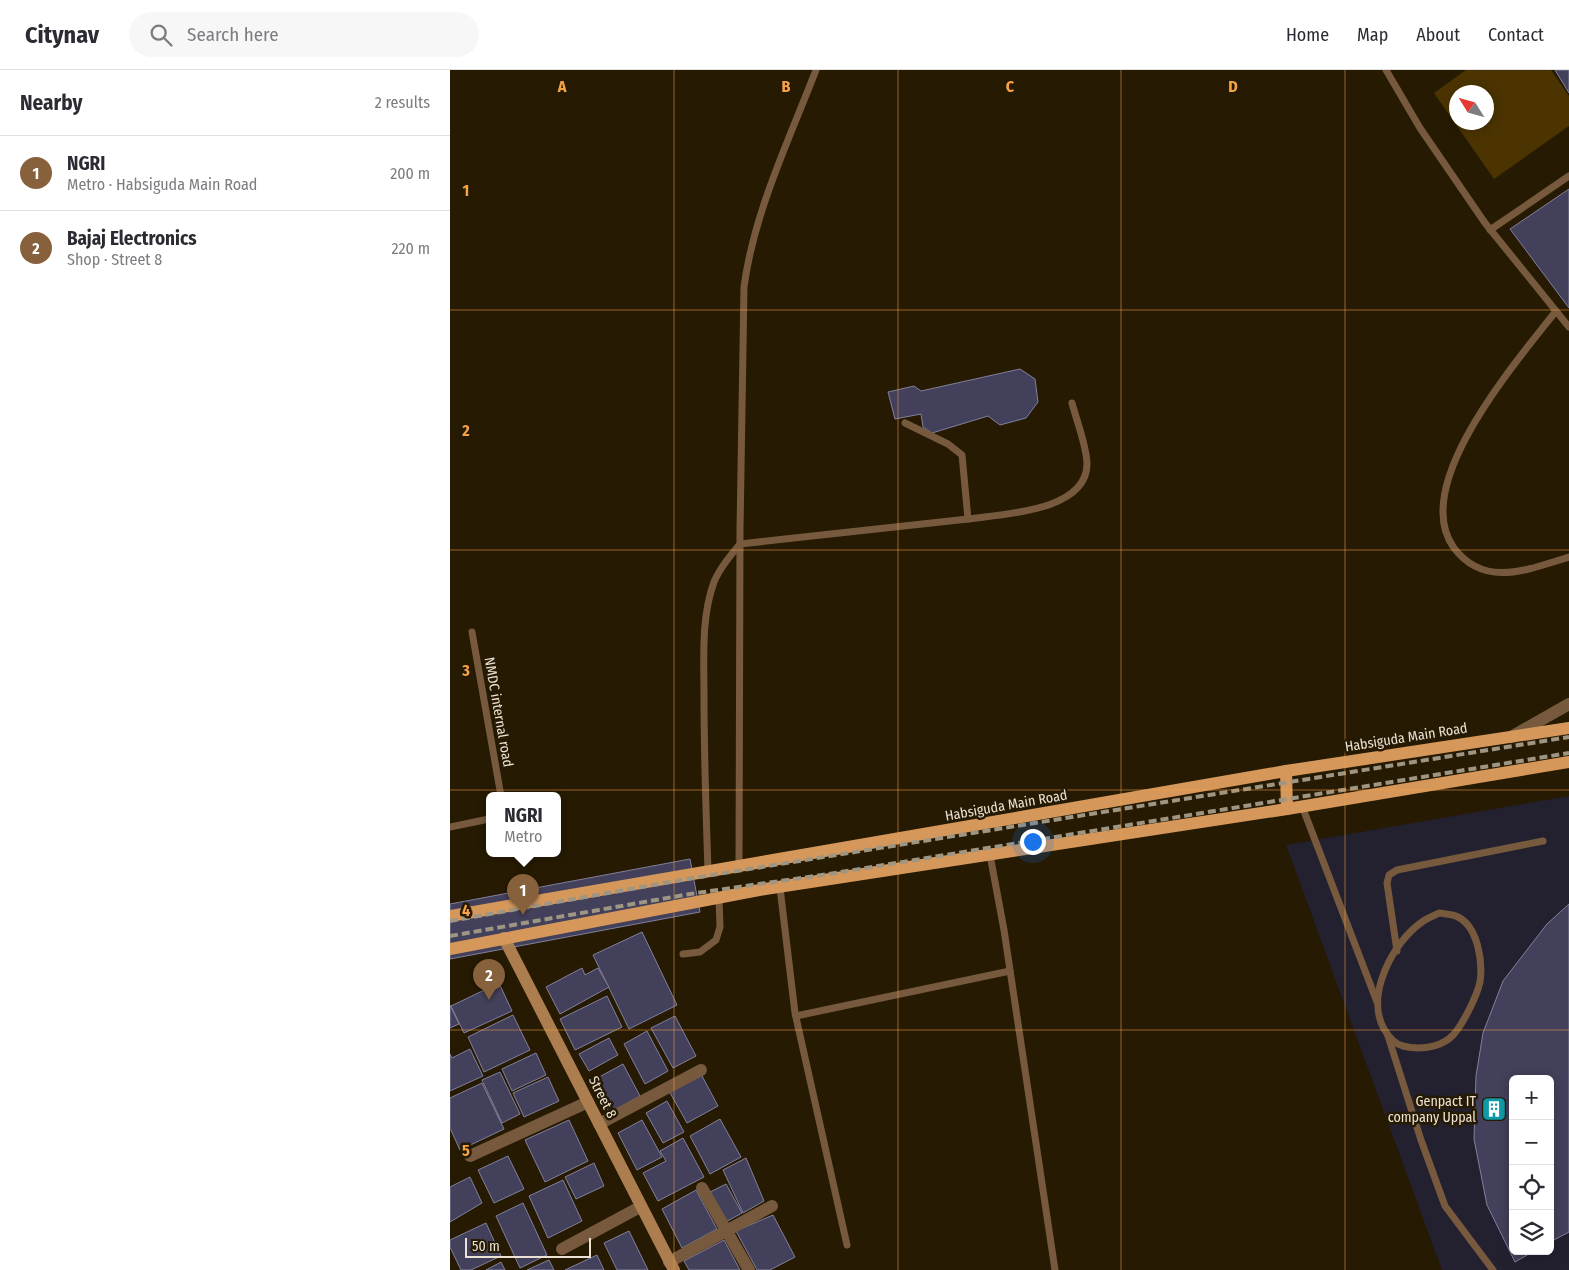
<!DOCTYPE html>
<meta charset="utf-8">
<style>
body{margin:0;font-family:"Fira Sans Condensed",sans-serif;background:#f7f7f7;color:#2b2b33}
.controls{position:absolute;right:15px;bottom:15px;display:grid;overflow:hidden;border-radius:8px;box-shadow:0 2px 12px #0003}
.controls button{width:45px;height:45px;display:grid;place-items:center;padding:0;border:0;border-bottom:1px solid #e1e1e2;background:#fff;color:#2b2b33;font:25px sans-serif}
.compass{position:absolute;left:999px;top:15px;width:45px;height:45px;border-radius:50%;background:#fff;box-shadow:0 2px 12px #0003;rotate:307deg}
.scale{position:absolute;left:15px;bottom:12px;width:126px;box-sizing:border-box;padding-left:5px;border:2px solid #ebe2d4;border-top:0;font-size:14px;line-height:18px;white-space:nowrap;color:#ebe2d4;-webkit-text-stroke:4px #261a02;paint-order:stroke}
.you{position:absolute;left:582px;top:771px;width:18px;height:18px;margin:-12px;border:4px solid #fff;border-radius:50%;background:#1a73e8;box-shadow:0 0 0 8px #1a73e833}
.badge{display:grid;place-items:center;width:32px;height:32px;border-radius:50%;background:#86613c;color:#fff;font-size:16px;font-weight:700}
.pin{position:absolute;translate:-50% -41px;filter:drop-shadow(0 1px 2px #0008)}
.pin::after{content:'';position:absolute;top:26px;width:18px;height:15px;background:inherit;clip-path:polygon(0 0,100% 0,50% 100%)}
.popup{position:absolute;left:36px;top:722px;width:75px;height:65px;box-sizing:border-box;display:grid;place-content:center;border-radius:8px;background:#fff;filter:drop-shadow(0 1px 4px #0005);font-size:16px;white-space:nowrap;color:#7c7c81}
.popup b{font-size:19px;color:#2b2b33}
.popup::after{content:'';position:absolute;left:50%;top:100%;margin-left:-10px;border:10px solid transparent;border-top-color:#fff}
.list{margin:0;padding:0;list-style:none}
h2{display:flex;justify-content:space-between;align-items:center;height:65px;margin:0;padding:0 20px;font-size:21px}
h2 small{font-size:16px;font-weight:400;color:#7c7c81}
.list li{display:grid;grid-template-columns:32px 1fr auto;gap:15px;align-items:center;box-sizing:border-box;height:75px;padding:0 20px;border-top:1px solid #e1e1e2}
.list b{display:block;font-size:19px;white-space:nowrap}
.list p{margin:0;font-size:16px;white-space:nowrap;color:#7c7c81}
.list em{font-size:16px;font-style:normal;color:#7c7c81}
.icon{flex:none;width:28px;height:28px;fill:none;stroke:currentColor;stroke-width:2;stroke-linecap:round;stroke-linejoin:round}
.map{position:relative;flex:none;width:1119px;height:1200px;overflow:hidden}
header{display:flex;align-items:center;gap:30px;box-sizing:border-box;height:70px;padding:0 25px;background:#fff;border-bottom:1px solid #e1e1e2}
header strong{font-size:24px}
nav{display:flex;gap:28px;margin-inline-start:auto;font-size:18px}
.search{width:350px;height:45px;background:#f7f7f7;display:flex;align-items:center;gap:12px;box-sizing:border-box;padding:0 18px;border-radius:28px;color:#7c7c81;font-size:19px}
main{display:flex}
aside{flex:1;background:#fff}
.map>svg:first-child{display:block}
.commercial{fill:#232030;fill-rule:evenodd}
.grass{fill:#4b3400;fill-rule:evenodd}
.building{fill:#42405a;stroke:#82809d}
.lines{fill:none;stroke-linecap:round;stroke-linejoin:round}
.lane{stroke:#775a3e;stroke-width:7}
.street{stroke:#775a3e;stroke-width:12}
.secondary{stroke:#ac7d4e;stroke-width:12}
.primary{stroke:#d5985a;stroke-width:12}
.rail{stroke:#9f9583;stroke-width:4;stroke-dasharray:8 4;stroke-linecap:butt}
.grid{fill:none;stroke:#f6a247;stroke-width:1;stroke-opacity:0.55}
.labels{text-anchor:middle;stroke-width:5;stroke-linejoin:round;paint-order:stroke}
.street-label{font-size:14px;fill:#ebe2d4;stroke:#261a02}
.poi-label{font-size:14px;fill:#ebe2d4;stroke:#261a02;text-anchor:end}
.grid-label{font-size:16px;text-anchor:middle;font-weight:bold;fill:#f6a247;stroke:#261a02;stroke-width:5;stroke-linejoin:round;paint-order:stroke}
</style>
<header>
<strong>Citynav</strong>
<div class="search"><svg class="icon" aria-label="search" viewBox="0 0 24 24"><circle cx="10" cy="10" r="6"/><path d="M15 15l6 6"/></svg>Search here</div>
<nav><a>Home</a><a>Map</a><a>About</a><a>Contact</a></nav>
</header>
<main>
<aside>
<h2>Nearby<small>2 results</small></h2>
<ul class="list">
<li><span class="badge">1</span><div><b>NGRI</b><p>Metro · Habsiguda Main Road</p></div><em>200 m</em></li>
<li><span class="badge">2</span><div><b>Bajaj Electronics</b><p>Shop · Street 8</p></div><em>220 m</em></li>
</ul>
</aside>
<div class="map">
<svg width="1119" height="1200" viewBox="0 0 1119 1200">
<rect width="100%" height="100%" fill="#261a02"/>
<!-- commercial -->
<path class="commercial" d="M1119,726V1200H992L836,775ZM1063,1009H1100V1181H1063Z"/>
<!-- grass -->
<path class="grass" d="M1016,0H1101L1119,26V56L1044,109L984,23ZM1006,22H1036V52H1006Z"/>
<!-- building -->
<g class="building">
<path d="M1105,0H1119V23Z"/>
<path d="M1119,119V238L1060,159Z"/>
<path d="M570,299L585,309L588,332L576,348L550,355L538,346L482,363L473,357L471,344L445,349L438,322L464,316L471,321Z"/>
<path d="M240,789L250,842L0,889V834Z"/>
<path d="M1119,834V1162L1100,1172V1009H1063V1181H1084L1065,1192L1037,1135L1024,1069L1026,1006L1033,963L1053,911L1097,854Z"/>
<path d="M192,862L227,935L179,959L143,885Z"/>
<path d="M132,898L135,905L148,898L159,917L110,944L96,917Z"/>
<path d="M49,913L62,941L14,963L1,936Z"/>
<path d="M157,926L172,957L125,980L110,949Z"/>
<path d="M0,935L9,954L0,958Z"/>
<path d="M63,945L80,980L34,1002L18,967Z"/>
<path d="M225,946L246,986L223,998L201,958Z"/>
<path d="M197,961L218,1001L195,1014L174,974Z"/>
<path d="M159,968L168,985L139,1001L129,984Z"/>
<path d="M20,979L33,1006L0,1021V984L2,988Z"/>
<path d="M86,983L96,1005L62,1021L52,999Z"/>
<path d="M173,994L190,1026L159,1043L142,1011Z"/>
<path d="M50,1002L70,1044L52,1053L32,1010Z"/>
<path d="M251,1004L268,1036L237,1053L219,1021Z"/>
<path d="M98,1007L109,1031L74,1047L63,1023Z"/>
<path d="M32,1013L54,1059L10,1080L0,1058V1028Z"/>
<path d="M217,1031L234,1062L213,1073L196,1043Z"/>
<path d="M270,1049L291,1087L260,1104L240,1066Z"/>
<path d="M119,1050L138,1091L95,1112L75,1070Z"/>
<path d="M192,1050L212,1087L187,1100L168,1063Z"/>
<path d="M233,1068L254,1107L208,1131L193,1103L216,1091L210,1081Z"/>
<path d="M58,1086L74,1119L44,1133L28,1100Z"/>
<path d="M296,1088L314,1131L293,1143L273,1100Z"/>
<path d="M144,1093L154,1116L126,1129L115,1107Z"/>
<path d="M20,1107L32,1133L0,1152V1117Z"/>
<path d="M113,1110L132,1151L98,1168L79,1126Z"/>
<path d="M276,1114L292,1143L274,1153L258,1123Z"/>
<path d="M246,1120L267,1159L232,1178L212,1139Z"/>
<path d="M73,1133L97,1185L70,1198L46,1146Z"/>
<path d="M323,1145L345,1187L320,1200H307L286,1161Z"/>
<path d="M36,1153L51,1186L21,1200H11L0,1177V1170Z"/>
<path d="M179,1161L198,1200H167L154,1173Z"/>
<path d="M274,1170L290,1200H239L234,1191Z"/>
<path d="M147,1185L154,1200H115Z"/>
<path d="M99,1190L104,1200H77Z"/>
<path d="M51,1192L55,1200H36Z"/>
</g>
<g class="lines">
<!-- lane -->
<g class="lane">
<path d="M936,0L970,58L1035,153L1119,257"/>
<path d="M1040,160L1119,106"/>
<path d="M1106,241C1068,290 958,415 1004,478C1035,519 1079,499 1119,487"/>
<path d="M518,449C551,444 638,442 637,393C636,374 627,352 622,333"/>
<path d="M22,562L51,726"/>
<path d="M852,736L927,932"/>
<path d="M0,757L39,749"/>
<path d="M540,785L554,860L605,1200"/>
<path d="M289,796L290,460L294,217C304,142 339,70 366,0"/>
<path d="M258,801C256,743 254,684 254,626C254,589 251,547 264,512C270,498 280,486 290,474L518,449L512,385L498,374L455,353"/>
<path d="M330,818L345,943L397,1175"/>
<path d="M989,843C994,844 1003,844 1008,847C1028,857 1033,892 1030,912C1027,926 1011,959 1000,968C988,978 968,980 953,976C944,974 938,966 934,959C915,925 943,872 972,852C977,848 984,846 989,843Z"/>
<path d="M947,881L937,813L939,805L947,800L1093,771"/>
<path d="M233,884L250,882L266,870L270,857L269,828"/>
<path d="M346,946L560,901"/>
<path d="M938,966L971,1070L995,1136L1043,1200"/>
</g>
<!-- street -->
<g class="street">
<path d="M1061,667L1119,634"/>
<path d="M149,1054L251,1000"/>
<path d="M20,1086L138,1032"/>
<path d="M252,1118L299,1200"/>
<path d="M112,1179L190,1137"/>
<path d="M219,1192L322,1136"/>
</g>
<!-- secondary -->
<path class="secondary" d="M54,868L224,1200"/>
<!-- primary -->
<g class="primary">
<path d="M836,701L837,739"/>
<path d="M0,846L836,701L1119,658"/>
<path d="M0,879L315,819L837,739L1119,692"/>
</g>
<!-- rail -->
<g class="rail">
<path d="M0,851L237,809L1119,667"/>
<path d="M0,866L240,824L379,804L1119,683"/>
</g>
</g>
<!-- grid -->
<path class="grid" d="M224,0V1200M448,0V1200M671,0V1200M895,0V1200M0,240H1119M0,480H1119M0,720H1119M0,960H1119"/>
<!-- icons -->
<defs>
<symbol id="building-square" viewBox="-11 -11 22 22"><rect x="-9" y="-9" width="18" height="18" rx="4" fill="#0f9aa8" stroke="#261a02"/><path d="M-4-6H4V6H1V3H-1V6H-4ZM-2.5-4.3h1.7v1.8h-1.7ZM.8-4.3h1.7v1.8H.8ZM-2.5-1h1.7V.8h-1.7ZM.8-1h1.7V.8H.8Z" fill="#fff"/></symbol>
</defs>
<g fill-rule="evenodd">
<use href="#building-square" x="1030" y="1025" width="28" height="28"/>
</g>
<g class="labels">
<!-- street labels -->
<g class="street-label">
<text transform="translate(49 642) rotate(80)" y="5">NMDC internal road</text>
<text transform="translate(956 667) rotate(-9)" y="5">Habsiguda Main Road</text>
<text transform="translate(556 735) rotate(-10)" y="5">Habsiguda Main Road</text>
<text transform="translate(153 1027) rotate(63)" y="5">Street 8</text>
</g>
<!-- poi labels -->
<g class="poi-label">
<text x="1026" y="1036">Genpact IT<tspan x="1026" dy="16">company Uppal</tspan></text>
</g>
</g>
<g class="grid-label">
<text x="112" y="22">A</text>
<text x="336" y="22">B</text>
<text x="560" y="22">C</text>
<text x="783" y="22">D</text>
<text x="16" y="126">1</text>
<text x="16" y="366">2</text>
<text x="16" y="606">3</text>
<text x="16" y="846">4</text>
<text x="16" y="1086">5</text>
</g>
</svg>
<div class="controls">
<button>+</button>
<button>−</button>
<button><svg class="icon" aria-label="locate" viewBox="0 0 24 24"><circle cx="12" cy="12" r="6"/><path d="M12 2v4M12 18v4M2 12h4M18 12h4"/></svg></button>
<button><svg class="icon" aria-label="layers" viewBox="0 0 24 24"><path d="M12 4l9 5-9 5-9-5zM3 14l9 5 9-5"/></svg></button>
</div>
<svg class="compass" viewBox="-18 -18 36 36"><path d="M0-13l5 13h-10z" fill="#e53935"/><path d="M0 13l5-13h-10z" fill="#7c7c81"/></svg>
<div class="scale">50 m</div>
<div class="you"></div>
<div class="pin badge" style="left:73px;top:845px">1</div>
<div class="popup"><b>NGRI</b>Metro</div>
<div class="pin badge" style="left:39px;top:930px">2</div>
</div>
</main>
